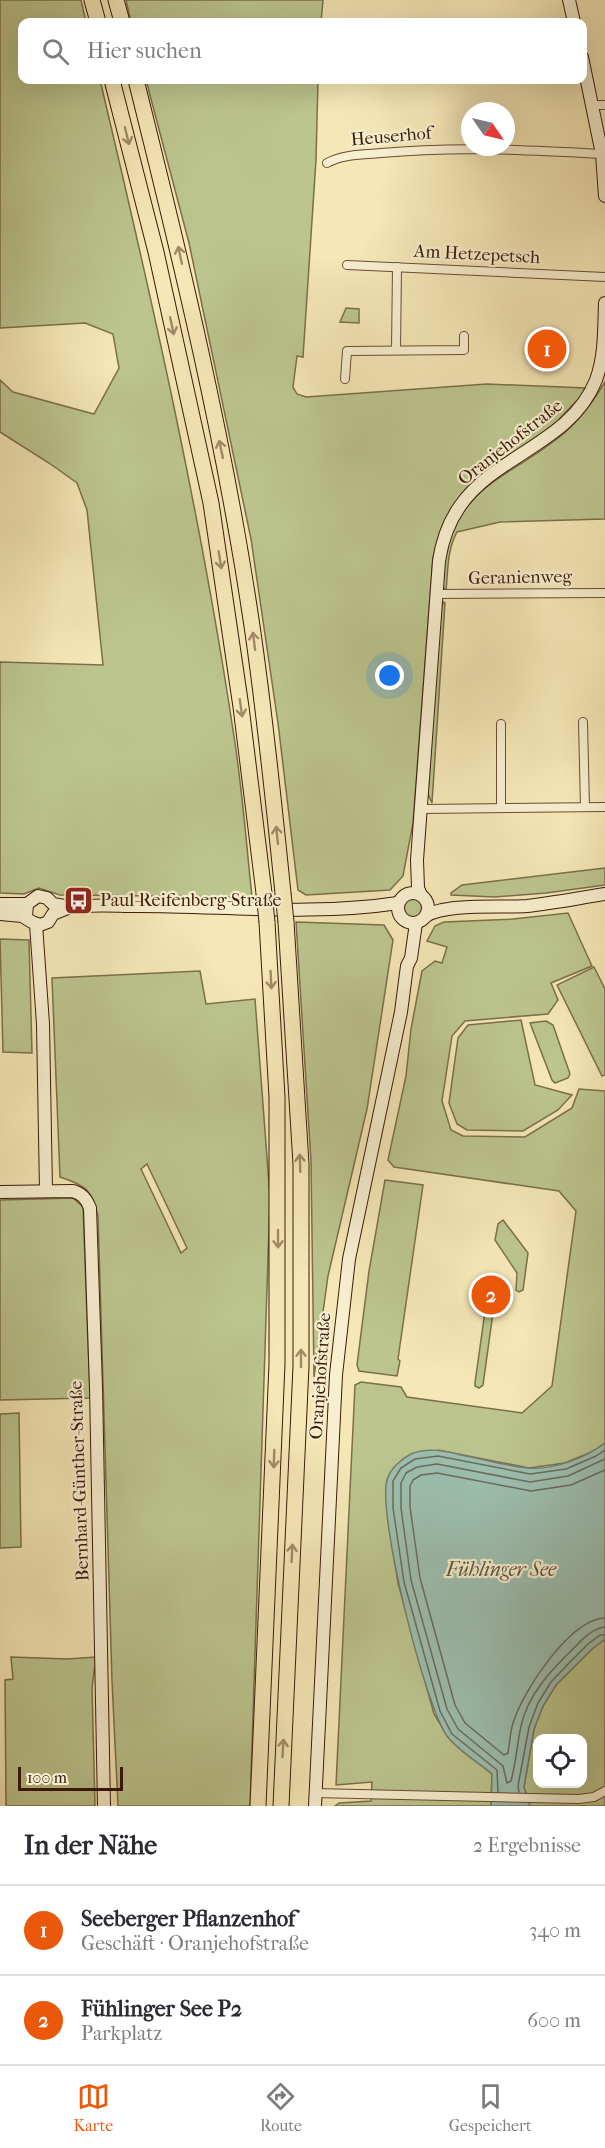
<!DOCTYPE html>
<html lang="de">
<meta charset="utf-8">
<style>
body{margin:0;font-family:"IM FELL French Canon",serif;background:#f2f2f3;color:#2b2b33}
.controls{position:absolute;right:18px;bottom:18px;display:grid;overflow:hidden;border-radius:12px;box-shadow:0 6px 24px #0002}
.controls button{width:54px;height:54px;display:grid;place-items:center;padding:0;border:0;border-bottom:2px solid #e1e1e2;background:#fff;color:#2b2b33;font:30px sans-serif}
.compass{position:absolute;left:461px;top:102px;width:54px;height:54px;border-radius:50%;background:#fff;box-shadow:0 6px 24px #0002;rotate:124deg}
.scale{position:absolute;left:18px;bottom:15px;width:105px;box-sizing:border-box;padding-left:6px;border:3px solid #3a1907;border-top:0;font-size:16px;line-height:21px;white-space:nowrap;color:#3a1907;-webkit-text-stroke:4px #f8efd0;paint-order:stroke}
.you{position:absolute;left:390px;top:676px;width:21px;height:21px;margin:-15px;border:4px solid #fff;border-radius:50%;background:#1a73e8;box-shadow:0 0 0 9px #1a73e833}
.badge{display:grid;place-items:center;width:39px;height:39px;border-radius:50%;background:#ea580c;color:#fff;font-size:20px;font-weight:700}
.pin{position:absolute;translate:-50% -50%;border:3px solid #fff;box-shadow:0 2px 6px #0006}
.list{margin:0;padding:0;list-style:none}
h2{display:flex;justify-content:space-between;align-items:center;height:78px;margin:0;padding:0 24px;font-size:26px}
h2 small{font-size:20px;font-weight:400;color:#7c7c81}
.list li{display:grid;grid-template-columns:39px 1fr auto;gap:18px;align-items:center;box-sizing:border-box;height:90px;padding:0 24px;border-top:2px solid #e1e1e2}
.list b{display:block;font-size:22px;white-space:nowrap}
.list p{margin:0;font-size:20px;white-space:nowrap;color:#7c7c81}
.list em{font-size:20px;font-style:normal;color:#7c7c81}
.icon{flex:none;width:33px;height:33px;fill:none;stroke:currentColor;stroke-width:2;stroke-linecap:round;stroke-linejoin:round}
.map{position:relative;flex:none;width:605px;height:1806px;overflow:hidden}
.search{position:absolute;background:#fff;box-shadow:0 6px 24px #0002;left:18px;right:18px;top:18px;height:66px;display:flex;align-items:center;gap:15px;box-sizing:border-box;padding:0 21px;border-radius:12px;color:#7c7c81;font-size:22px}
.sheet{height:258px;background:#fff}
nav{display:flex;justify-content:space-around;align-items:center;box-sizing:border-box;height:84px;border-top:2px solid #e1e1e2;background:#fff;font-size:16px;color:#7c7c81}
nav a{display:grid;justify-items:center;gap:3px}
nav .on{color:#ea580c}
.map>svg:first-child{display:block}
.green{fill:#bcc58e;stroke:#7b6f4a;stroke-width:1.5;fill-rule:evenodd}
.water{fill:#9cbfb0;stroke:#757d6c;stroke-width:1.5}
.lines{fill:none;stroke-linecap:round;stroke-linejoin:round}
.shore{stroke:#6b6c5c;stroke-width:1.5}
.street-casing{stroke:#694c33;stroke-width:10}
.secondary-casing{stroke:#3a1907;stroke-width:14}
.highway-casing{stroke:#3a1907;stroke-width:17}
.street{stroke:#f8efd0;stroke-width:8}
.secondary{stroke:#f8efd0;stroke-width:12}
.highway{stroke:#f5e7b6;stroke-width:15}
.highway-bridge-casing{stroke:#3a1907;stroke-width:17;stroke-linecap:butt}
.highway-bridge{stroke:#f5e7b6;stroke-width:15}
.oneway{stroke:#a18a67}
.labels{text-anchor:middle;stroke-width:4.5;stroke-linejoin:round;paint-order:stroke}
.street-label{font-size:18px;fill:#3a1907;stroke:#f8efd0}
.poi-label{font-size:18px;fill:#3a1907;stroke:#f8efd0;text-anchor:start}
.water-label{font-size:20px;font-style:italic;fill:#5c5342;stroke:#f8efd0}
</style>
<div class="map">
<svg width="605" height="1806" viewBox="0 0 605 1806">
<rect width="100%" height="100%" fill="#f5e7b6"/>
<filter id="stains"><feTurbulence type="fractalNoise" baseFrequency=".00333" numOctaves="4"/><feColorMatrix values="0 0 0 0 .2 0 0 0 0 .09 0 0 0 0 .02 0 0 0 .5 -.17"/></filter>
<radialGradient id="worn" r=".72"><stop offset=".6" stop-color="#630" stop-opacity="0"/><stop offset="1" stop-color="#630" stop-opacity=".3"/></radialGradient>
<!-- green -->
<g class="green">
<path d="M0,0H81L86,22H22V80H100C151,295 200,511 233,730C242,785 246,841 252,897L60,895L39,888L24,894L0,893V662L103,665L87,510L77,483L49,463L0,432V380L13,392L94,414L119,368L113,334L85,323L0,328Z"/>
<path d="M126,0H323L321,22H131Z"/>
<path d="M146,80H318L316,160L303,357L297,356L293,387L297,394L306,397L487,384L585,388L584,393L548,431L498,465L443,527L433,557L413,823L403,876L390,890L306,895L298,890L278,723L251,539L189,243Z"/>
<path d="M346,308L359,309V323L340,322Z"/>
<path d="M605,382V519L500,522L457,532C447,550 448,571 446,591C438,583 443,571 445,561C457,486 507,479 558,438C578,423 592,403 605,382Z"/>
<path d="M444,602L445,603L432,803L428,794L439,611Z"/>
<path d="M605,868V885L546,893L495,897L451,895V893L462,885Z"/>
<circle cx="413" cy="908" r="9"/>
<path d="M568,913L592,966L551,983L558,1000L548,1014L465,1021L452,1036L442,1101L451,1130L463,1136L525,1137L572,1108L579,1089L605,1091V1443L594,1451L565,1463L529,1468L438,1450L387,1480V1509L398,1583L434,1714L448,1737L492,1774L491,1806H335L339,1803L371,1801L372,1782L336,1785L355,1385L361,1382L401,1387L407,1397L522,1413L552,1386L576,1211L559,1191L394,1167L388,1160L406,1076L411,1029L422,971L435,961L442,963L447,947L427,941L435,926L444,922L513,919Z"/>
<path d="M296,922L384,925L393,940L367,1109L328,1276L314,1377L311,1161Z"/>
<path d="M0,939L29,940L32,1053L3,1052Z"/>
<path d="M594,967L605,989V1075L602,1076L557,985Z"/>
<path d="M200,971L206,1004L255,999L270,1197L250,1806H118L112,1681L98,1216C91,1189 87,1186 60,1177L52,978ZM147,1164L187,1248L181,1253L141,1169Z"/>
<path d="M521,1020L535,1085L572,1095L558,1110L523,1131L467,1130L457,1124L449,1103L458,1038L468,1025Z"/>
<path d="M546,1021L553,1025L570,1074L568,1078L555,1083L552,1080L530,1023Z"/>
<path d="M385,1180L423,1185L398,1359L400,1361L397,1376L359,1371L357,1365L369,1271Z"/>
<path d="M73,1198L83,1207L90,1398L0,1400V1200Z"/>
<path d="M503,1220L528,1253L523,1290L519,1292L516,1290L517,1273L495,1240L498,1224Z"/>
<path d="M491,1295L495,1298L483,1385L479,1388L475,1386V1383L487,1297Z"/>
<path d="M19,1413L21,1547L0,1548V1414Z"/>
<path d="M605,1639V1806H530L524,1787L534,1729L543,1706L556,1685L592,1649ZM538,1738H582V1784H538Z"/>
<path d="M11,1657L67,1659L96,1657L92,1688L95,1806H6L5,1680L13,1679Z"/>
</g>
<!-- water -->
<path class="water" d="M605,1443V1639L592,1649L556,1685L543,1706L534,1729L524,1787L530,1806H491L492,1774C479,1763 456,1749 447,1736C425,1706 377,1515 387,1480C390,1469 401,1459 411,1454C427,1447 445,1451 461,1455C483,1459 506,1466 528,1468C555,1470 584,1458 605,1443Z"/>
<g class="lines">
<!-- shore -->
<g class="shore">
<path d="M605,1459L568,1476L530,1482L437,1464L417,1467L406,1473L401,1483V1508L411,1580L447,1709L458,1729L503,1766L507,1783L511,1781C516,1763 517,1744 521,1726C528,1694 552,1669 575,1647C583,1638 593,1628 605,1627"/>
<path d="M605,1470L571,1485L531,1491L437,1473L421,1475L413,1480L410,1486V1507L420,1578L455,1705L465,1723L504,1755L508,1753C510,1742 510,1730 514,1720C524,1690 570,1619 605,1618"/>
<path d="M498,1792L497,1770L452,1734L440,1711L404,1582L393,1508V1481L401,1468L415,1459L438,1456L530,1474L566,1469L596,1456L605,1450"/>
<path d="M519,1792L518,1786L529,1727L538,1703L551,1682L569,1663L588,1644L600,1635H605"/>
</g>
<defs>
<g id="street">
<path d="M594,105H605"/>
<path d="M327,163C343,154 363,155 381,153C457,146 527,150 602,154"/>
<path d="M347,265L605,277"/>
<path d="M396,350L397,267"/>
<path d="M345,379L347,351L464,350V336"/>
<path d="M436,594L605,593"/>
<path d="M583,722L585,807"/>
<path d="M501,808V724"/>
<path d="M422,809L605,807"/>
<path d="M315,1793L579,1799L594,1797L605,1791"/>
</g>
<g id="secondary">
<path d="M569,0L574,22"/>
<path d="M582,57L602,154L605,196"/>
<circle cx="413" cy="908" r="15"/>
<path d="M421,895L418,888L417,860L439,561C442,541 448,523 460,506C495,455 571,443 596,380C605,356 604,329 605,303"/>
<path d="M0,904H27"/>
<path d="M0,914L22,916L32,922L40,925L48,922L53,914L70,907"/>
<path d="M426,916C446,903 501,908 527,906C553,903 579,898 605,894"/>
<path d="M26,917L27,904L38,896L47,898L53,904L70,907C93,904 116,906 138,906C225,906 313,916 398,903"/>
<path d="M36,924L43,1024L46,1191"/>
<path d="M0,1192L73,1191C82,1194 86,1198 90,1208L96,1387L104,1806"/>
<path d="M315,1806L336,1375L349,1259L401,1012L407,966L411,958L416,923"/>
</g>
<g id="highway">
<path d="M92,0L98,22"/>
<path d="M116,0L122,22"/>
<path d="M112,80L156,252L211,503L241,707L264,893"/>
<path d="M136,80C181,260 225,442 252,626C265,715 274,804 283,893"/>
<path d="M258,1806L277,1364V1097L267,922"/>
<path d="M281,1806L301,1366V1164L286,922"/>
</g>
</defs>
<!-- street casing -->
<use href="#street" class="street-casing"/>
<!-- secondary casing -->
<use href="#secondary" class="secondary-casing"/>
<!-- highway casing -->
<use href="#highway" class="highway-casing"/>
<!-- street -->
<use href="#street" class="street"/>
<!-- secondary -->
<use href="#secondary" class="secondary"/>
<!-- highway -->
<use href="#highway" class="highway"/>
<defs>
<g id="highway-bridge">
<path d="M264,893L267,922"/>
<path d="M283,893L286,922"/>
</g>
</defs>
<!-- highway-bridge casing -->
<use href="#highway-bridge" class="highway-bridge-casing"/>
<!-- highway-bridge -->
<use href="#highway-bridge" class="highway-bridge"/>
</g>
<!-- one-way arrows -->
<defs><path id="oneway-shaft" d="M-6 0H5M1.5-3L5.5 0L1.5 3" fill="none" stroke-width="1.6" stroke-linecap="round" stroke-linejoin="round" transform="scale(1.5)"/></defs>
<g class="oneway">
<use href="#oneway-shaft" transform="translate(127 136) rotate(76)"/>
<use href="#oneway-shaft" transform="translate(180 255) rotate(-102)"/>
<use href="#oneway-shaft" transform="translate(172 326) rotate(78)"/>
<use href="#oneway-shaft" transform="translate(221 449) rotate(-102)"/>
<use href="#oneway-shaft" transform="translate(220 560) rotate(81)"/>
<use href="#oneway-shaft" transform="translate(254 641) rotate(-97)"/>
<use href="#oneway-shaft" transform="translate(241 708) rotate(82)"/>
<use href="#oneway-shaft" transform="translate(277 835) rotate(-96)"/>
<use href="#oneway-shaft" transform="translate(271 980) rotate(87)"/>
<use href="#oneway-shaft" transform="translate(300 1163) rotate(-92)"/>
<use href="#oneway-shaft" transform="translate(278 1239) rotate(90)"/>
<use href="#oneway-shaft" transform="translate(301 1358) rotate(-90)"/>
<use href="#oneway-shaft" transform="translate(274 1459) rotate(92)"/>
<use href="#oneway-shaft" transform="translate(292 1553) rotate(-87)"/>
<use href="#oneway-shaft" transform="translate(283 1748) rotate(-87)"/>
</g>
<!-- icons -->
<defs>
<symbol id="bus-square" viewBox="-11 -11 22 22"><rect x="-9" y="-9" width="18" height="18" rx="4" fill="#8f2418" stroke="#f8efd0"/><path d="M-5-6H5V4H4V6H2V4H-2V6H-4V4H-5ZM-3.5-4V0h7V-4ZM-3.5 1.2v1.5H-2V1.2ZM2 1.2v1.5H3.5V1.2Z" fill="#fff"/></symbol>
</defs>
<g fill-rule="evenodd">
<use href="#bus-square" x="62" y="884" width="33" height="33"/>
</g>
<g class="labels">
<!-- street labels -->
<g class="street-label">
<text transform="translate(391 136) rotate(-5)" y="6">Heuserhof</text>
<text transform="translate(477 254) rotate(3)" y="6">Am Hetzepetsch</text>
<text transform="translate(510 442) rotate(-38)" y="6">Oranjehofstraße</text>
<text transform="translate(520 577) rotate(-1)" y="6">Geranienweg</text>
<text transform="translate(320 1376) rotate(-86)" y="6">Oranjehofstraße</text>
<text transform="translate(79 1481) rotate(-92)" y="6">Bernhard-Günther-Straße</text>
</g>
<!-- poi labels -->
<g class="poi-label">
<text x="100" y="906">Paul-Reifenberg-Straße</text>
</g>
<!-- water labels -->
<g class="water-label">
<text x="501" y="1576">Fühlinger See</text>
</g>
</g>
<rect width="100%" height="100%" filter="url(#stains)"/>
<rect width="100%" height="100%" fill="url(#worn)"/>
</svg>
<div class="controls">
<button><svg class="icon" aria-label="locate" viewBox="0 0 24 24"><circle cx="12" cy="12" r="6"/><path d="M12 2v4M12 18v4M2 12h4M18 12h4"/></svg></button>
</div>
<svg class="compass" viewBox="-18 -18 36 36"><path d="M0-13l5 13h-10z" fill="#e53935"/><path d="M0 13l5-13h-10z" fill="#7c7c81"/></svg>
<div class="scale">100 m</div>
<div class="you"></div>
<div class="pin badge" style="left:547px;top:349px">1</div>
<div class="pin badge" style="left:491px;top:1295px">2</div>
<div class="search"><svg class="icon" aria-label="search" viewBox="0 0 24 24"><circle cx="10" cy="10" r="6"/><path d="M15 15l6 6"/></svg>Hier suchen</div>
</div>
<section class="sheet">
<h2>In der Nähe<small>2 Ergebnisse</small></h2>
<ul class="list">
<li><span class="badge">1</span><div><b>Seeberger Pflanzenhof</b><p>Geschäft · Oranjehofstraße</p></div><em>340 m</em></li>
<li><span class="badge">2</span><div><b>Fühlinger See P2</b><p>Parkplatz</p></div><em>600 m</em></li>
</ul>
</section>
<nav>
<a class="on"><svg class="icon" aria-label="map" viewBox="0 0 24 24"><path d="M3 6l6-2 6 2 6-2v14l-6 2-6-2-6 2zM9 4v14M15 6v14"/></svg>Karte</a>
<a><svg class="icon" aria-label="directions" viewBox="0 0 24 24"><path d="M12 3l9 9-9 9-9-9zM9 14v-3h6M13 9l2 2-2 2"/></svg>Route</a>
<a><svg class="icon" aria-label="saved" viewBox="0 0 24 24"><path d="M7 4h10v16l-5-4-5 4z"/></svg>Gespeichert</a>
</nav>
